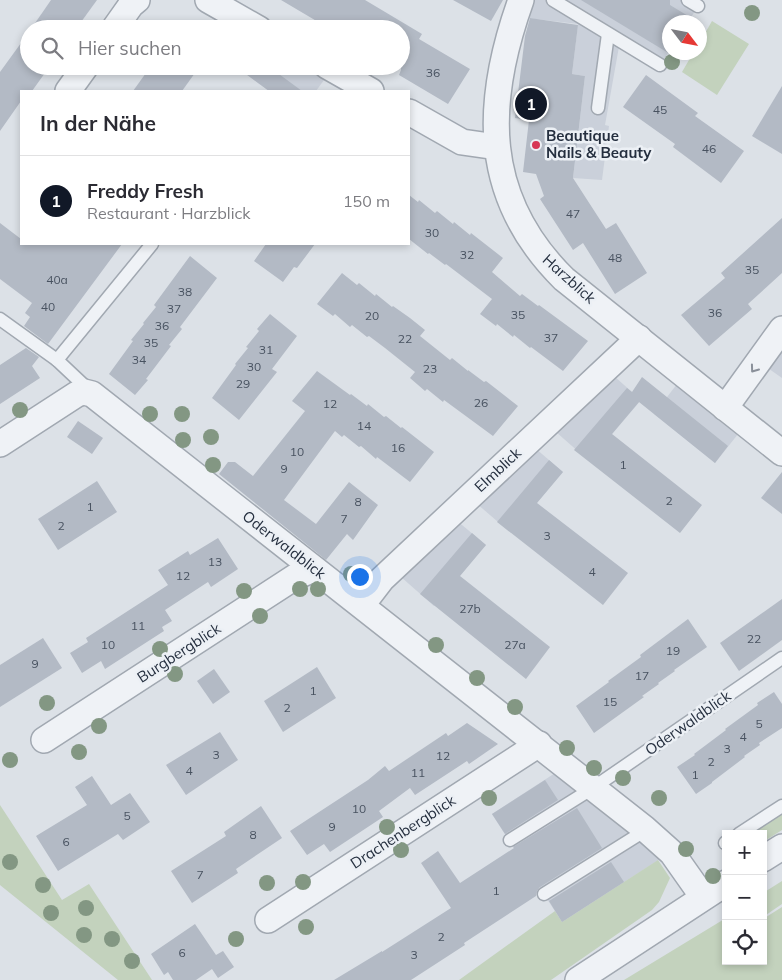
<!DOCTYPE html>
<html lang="de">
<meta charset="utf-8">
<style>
body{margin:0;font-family:Mulish,sans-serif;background:#f7f7f7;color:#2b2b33}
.controls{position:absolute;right:15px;bottom:15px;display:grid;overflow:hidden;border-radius:0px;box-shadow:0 2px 8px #0003}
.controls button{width:45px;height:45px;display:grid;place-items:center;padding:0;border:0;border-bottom:1px solid #e1e1e2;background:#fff;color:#2b2b33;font:25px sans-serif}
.compass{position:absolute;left:662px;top:15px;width:45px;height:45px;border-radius:50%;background:#fff;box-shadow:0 2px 8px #0003;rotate:122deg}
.you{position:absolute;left:359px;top:576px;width:18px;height:18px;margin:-12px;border:4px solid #fff;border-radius:50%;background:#1a73e8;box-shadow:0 0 0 8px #1a73e833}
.badge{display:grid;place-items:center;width:32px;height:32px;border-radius:50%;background:#111827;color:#fff;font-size:16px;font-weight:700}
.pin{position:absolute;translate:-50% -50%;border:2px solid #fff;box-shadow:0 1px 5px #0006}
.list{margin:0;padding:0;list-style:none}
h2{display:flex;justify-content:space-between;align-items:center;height:65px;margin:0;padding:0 20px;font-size:21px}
h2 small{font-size:16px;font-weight:400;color:#7c7c81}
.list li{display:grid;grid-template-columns:32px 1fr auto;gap:15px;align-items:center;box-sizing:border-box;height:90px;padding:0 20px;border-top:1px solid #e1e1e2}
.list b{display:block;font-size:19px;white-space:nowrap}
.list p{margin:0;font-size:16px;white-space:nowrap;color:#7c7c81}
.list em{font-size:16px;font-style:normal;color:#7c7c81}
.icon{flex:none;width:28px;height:28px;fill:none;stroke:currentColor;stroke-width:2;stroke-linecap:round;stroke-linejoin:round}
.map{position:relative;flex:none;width:782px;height:980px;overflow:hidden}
.search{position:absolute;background:#fff;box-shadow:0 2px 8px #0003;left:20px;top:20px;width:390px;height:55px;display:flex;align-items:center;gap:12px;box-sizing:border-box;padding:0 18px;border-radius:28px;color:#7c7c81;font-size:19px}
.panel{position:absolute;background:#fff;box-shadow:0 2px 8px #0003;left:20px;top:90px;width:390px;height:155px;border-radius:0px}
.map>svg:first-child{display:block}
.built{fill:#cad0da}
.green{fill:#c3d2bd}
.building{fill:#b3bac5}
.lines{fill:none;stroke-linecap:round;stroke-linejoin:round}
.service-casing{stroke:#a1a8b1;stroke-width:15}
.minor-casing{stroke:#a1a8b1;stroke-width:28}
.service{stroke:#eff2f6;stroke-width:12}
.minor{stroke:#eff2f6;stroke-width:25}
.tree{fill:#839783}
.oneway{stroke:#8a909a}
.poi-dot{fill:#d73756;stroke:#ecf0f5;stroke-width:2}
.labels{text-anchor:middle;stroke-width:5;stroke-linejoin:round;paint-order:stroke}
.number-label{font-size:12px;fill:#485260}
.poi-label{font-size:15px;font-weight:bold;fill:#252f3f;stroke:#ecf0f5;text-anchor:start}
.street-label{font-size:15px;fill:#252f3f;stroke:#ecf0f5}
</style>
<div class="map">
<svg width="782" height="980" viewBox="0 0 782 980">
<rect width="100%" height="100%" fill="#dce1e7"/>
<!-- built -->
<g class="built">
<path d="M531,0H702L688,22H670L669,52L660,65L620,41L605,125L609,126L602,180L573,178L585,76L572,74L578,24L527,18Z"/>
<path d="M235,66H327L332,69L316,91H269Z"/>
<path d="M782,329V378L759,362Z"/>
<path d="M606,369L641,400L589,461L547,424Z"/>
<path d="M684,375L746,424L715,463L654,414Z"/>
<path d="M528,442L563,472L511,533L469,497Z"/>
<path d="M450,515L486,545L434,606L392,569Z"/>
<path d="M566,766L671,852L562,922L492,814Z"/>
</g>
<!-- green -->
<g class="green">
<path d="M712,21L749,44L717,95L682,72L693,53L700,52V42Z"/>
<path d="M0,805L62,900L89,884L152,980H118L0,885Z"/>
<path d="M782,806V830L763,842V834H739Z"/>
<path d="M658,860L670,878L659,902L652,910L551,980H459L555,911L562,922Z"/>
<path d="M782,881V904L763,917V893Z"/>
<path d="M782,907V980H624L726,918V944L722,946L726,945V961H763V919Z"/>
</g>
<!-- building -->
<g class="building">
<path d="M51,0H97L76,29H31Z"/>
<path d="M281,0H365L422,34L419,39L470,69L448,104L399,75L401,70V29H330Z"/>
<path d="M453,0H503L491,21Z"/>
<path d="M581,0H670V5L698,22H670V54Z"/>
<path d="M530,18L578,25L572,74L585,76L573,178L606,229L616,223L647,273L615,294L583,243L573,250L540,199L544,196L536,174L523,172L529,120L515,118L525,36Z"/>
<path d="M29,32V66H50L32,91H21V101L0,131V72Z"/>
<path d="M151,66H200L182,91H133Z"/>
<path d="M235,66H268L302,91H269Z"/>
<path d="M646,75L698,113L695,116L744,151L721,183L673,147L675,144L623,107Z"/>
<path d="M782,86V154L752,136Z"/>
<path d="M409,195L418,202L419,200L435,213L437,211L453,224L454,222L470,235L471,233L503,258L492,272L520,296L522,294L538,306L539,305L588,341L563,371L531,347L530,348L514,335L513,337L497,324L496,326L480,314L492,299L446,264L445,265L429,253L428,254L409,239Z"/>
<path d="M782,218V273L748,304L752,309L709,346L681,315L725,278L721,273Z"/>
<path d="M0,223L21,239V244H122L48,344L24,326L30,317L25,313L32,303L0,279Z"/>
<path d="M266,244H315L297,268L294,267L283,282L254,261Z"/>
<path d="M190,256L217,278L180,327L182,329L169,345L171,346L146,379L148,380L135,395L109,374L133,341L131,340L144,324L143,323L156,307L154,305Z"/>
<path d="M342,273L357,285L359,283L375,296L376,294L392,307L393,306L410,318L425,330L420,336L450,360L452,358L468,371V370L484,382L486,381L518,406L493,436L444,400L443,402L427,389L425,391L410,378L415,372L385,348L369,336L367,337L352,325L350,327L335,314L333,316L317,304Z"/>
<path d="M270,314L297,336L272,369L277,372L239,420L212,398L236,365L235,364L248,348L246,347L259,331L257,329Z"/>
<path d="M26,348L39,357L32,366L40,378L0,404V365Z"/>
<path d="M317,371L350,395L351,394L367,406L368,404L384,417L386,416L401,428L402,427L434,452L410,482L377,457L376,459L361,446L359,447L344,435L342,437L335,431L284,500L316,524L349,482L378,505L353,540L347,534L326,560L219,474L228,462H235L253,476L305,411L292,401Z"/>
<path d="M642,377L728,446L715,463L639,402L612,434L702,505L680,533L574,450L627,388L632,392Z"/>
<path d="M78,421L103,438L92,454L67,437Z"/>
<path d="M549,460L563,472L537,503L628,573L603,605L497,522Z"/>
<path d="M782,472V514L761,498Z"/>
<path d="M97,481L117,512L58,550L38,519Z"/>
<path d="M472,533L486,545L460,576L550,647L526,679L420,594Z"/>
<path d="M218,538L238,569L211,587L208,582L165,610L172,621L162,627L164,631L105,669L101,661L82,673L70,653L88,642L86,638L168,585L158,570L188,551L190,555Z"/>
<path d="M782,599V640L739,671L720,643Z"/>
<path d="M688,619L707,647L674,670L675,671L658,683L659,684L642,696L644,697L594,733L576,706L609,682L608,681L641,657L640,655Z"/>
<path d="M43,638L62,668L0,707V665Z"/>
<path d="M317,667L336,698L283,732L264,701Z"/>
<path d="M214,669L230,692L213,704L197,681Z"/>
<path d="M774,692L782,704V728L759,743L760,745L744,756L745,757L712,782V783L696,794L677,767L695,755L694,754L726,730L725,729L758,705L757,703Z"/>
<path d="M467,723L498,744L469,764L467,761L415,795L410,788L379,811L383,817L330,852L324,844L307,855L290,831L368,780L385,766L389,771L446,733L448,736Z"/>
<path d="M220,732L238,760L186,795L166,765Z"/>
<path d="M92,776L111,805L130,793L150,822L123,840L118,834L58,871L36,836L87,805L75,787Z"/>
<path d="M545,780L558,800L505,834L492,814Z"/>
<path d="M261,806L282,838L236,869L238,873L192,903L171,871L226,836L224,832Z"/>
<path d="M577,808L602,848L540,887L537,891L536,896L464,943L465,945L411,980H334L382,951V952L451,908L421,863L438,851L460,883L514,848L513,847Z"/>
<path d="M611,862L624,882L562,922L549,901Z"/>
<path d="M195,924L216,955L223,951L234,967L218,978L212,969L196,980H173L168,972L164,975L151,954Z"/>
</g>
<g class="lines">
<defs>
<g id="service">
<path d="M553,0L660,65"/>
<path d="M688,0L698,6"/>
<path d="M598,108L608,34"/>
<path d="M0,319L57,360L91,392"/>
<path d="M57,360L152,244"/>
<path d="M739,834L782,806"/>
<path d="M510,840L593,788L782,658"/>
<path d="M725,843L726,842"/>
<path d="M544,894L646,830"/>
</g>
<g id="minor">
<path d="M208,0L259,29"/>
<path d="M521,0C484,103 481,197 564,279L782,453"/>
<path d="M114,29L131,5L137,0"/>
<path d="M327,66L371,91"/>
<path d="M68,91L86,66"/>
<path d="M409,112L462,142L497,147"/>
<path d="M725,408L782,329"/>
<path d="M0,444L77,394L84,392L92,394L644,828L672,853L703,897"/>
<path d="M362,605L382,579L639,338"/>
<path d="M44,740L295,577L314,569"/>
<path d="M763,859L782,847"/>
<path d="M268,920L539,744"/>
<path d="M578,980L726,883"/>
</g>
</defs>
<!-- service casing -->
<use href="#service" class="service-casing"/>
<!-- minor casing -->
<use href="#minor" class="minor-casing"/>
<!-- service -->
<use href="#service" class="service"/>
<!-- minor -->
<use href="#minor" class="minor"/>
</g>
<!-- trees -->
<g class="tree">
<circle cx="752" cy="13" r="8"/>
<circle cx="672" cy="62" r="8"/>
<circle cx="20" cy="410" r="8"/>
<circle cx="150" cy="414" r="8"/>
<circle cx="182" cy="414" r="8"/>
<circle cx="211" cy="437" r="8"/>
<circle cx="183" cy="440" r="8"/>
<circle cx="213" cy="465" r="8"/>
<circle cx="351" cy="574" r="8"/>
<circle cx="300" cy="589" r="8"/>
<circle cx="318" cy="589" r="8"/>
<circle cx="244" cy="591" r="8"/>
<circle cx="260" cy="616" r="8"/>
<circle cx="436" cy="645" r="8"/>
<circle cx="160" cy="649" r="8"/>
<circle cx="175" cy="674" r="8"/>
<circle cx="477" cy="678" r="8"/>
<circle cx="47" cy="703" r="8"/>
<circle cx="515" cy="707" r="8"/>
<circle cx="99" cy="726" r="8"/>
<circle cx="567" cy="748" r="8"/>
<circle cx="79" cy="752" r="8"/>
<circle cx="10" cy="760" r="8"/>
<circle cx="594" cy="768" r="8"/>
<circle cx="623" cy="778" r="8"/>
<circle cx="489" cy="798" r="8"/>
<circle cx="659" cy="798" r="8"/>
<circle cx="387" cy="827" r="8"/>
<circle cx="686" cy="849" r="8"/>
<circle cx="401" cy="850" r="8"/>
<circle cx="10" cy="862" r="8"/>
<circle cx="713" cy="876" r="8"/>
<circle cx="303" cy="882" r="8"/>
<circle cx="267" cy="883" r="8"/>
<circle cx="43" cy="885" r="8"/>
<circle cx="86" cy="908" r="8"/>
<circle cx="51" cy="913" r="8"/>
<circle cx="306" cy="927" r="8"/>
<circle cx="84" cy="935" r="8"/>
<circle cx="112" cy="939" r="8"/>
<circle cx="236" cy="939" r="8"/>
<circle cx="132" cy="961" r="8"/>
</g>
<!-- one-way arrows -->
<defs><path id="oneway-chevron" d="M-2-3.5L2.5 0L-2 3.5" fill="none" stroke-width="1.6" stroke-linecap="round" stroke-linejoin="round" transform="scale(1.25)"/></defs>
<use class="oneway" href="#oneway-chevron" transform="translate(754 369) rotate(126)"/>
<!-- markers -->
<circle class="poi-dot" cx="536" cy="145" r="5"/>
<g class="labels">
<!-- number labels -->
<g class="number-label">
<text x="433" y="77">36</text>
<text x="660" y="114">45</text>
<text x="709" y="153">46</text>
<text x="573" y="218">47</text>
<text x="432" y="237">30</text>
<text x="467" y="259">32</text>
<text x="615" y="262">48</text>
<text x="752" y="274">35</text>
<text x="57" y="284">40a</text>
<text x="185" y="296">38</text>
<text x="48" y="311">40</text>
<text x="174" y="313">37</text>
<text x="715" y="317">36</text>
<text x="518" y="319">35</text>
<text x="372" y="320">20</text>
<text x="162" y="330">36</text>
<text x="551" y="342">37</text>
<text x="405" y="343">22</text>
<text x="151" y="347">35</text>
<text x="266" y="354">31</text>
<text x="139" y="364">34</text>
<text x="254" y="371">30</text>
<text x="430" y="373">23</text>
<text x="243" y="388">29</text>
<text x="481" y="407">26</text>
<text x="330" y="408">12</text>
<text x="364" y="430">14</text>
<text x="398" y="452">16</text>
<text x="297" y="456">10</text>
<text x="623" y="469">1</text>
<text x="284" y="473">9</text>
<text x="669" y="505">2</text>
<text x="358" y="506">8</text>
<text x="90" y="511">1</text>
<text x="344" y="523">7</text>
<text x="61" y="530">2</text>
<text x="547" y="540">3</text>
<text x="215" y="566">13</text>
<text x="592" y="576">4</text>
<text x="183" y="580">12</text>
<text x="470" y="613">27b</text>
<text x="138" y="630">11</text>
<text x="754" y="643">22</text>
<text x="108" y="649">10</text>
<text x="515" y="649">27a</text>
<text x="673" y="655">19</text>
<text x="35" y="668">9</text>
<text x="642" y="680">17</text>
<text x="313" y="695">1</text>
<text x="610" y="706">15</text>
<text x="287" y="712">2</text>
<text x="759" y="728">5</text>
<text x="743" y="741">4</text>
<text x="727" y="753">3</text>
<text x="216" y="759">3</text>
<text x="443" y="760">12</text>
<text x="711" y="766">2</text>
<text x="189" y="775">4</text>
<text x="418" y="777">11</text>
<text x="695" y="779">1</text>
<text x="359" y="813">10</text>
<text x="127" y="820">5</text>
<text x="332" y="831">9</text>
<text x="253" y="839">8</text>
<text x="66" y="846">6</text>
<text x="200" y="879">7</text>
<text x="496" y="895">1</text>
<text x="441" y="941">2</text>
<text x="182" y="957">6</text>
<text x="414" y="959">3</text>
</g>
<!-- poi labels -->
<g class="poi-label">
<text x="546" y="141">Beautique<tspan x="546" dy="17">Nails &amp; Beauty</tspan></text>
</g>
<!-- street labels -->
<g class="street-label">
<text transform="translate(569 279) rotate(42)" y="5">Harzblick</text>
<text transform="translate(498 470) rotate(-43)" y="5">Elmblick</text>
<text transform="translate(284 545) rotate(38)" y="5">Oderwaldblick</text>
<text transform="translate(179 653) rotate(-33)" y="5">Burgbergblick</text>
<text transform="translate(688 723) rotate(-35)" y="5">Oderwaldblick</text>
<text transform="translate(403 832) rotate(-33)" y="5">Drachenbergblick</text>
</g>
</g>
</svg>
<div class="controls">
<button>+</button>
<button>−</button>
<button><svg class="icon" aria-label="locate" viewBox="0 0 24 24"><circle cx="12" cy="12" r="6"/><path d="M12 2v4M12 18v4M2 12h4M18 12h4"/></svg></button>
</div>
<svg class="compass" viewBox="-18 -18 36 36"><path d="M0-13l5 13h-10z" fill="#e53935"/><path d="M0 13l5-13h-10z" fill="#7c7c81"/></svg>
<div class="you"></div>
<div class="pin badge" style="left:531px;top:104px">1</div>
<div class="search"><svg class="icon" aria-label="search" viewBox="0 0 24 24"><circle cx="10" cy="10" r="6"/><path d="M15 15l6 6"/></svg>Hier suchen</div>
<section class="panel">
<h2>In der Nähe<small></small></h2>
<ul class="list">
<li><span class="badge">1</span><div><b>Freddy Fresh</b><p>Restaurant · Harzblick</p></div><em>150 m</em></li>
</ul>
</section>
</div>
